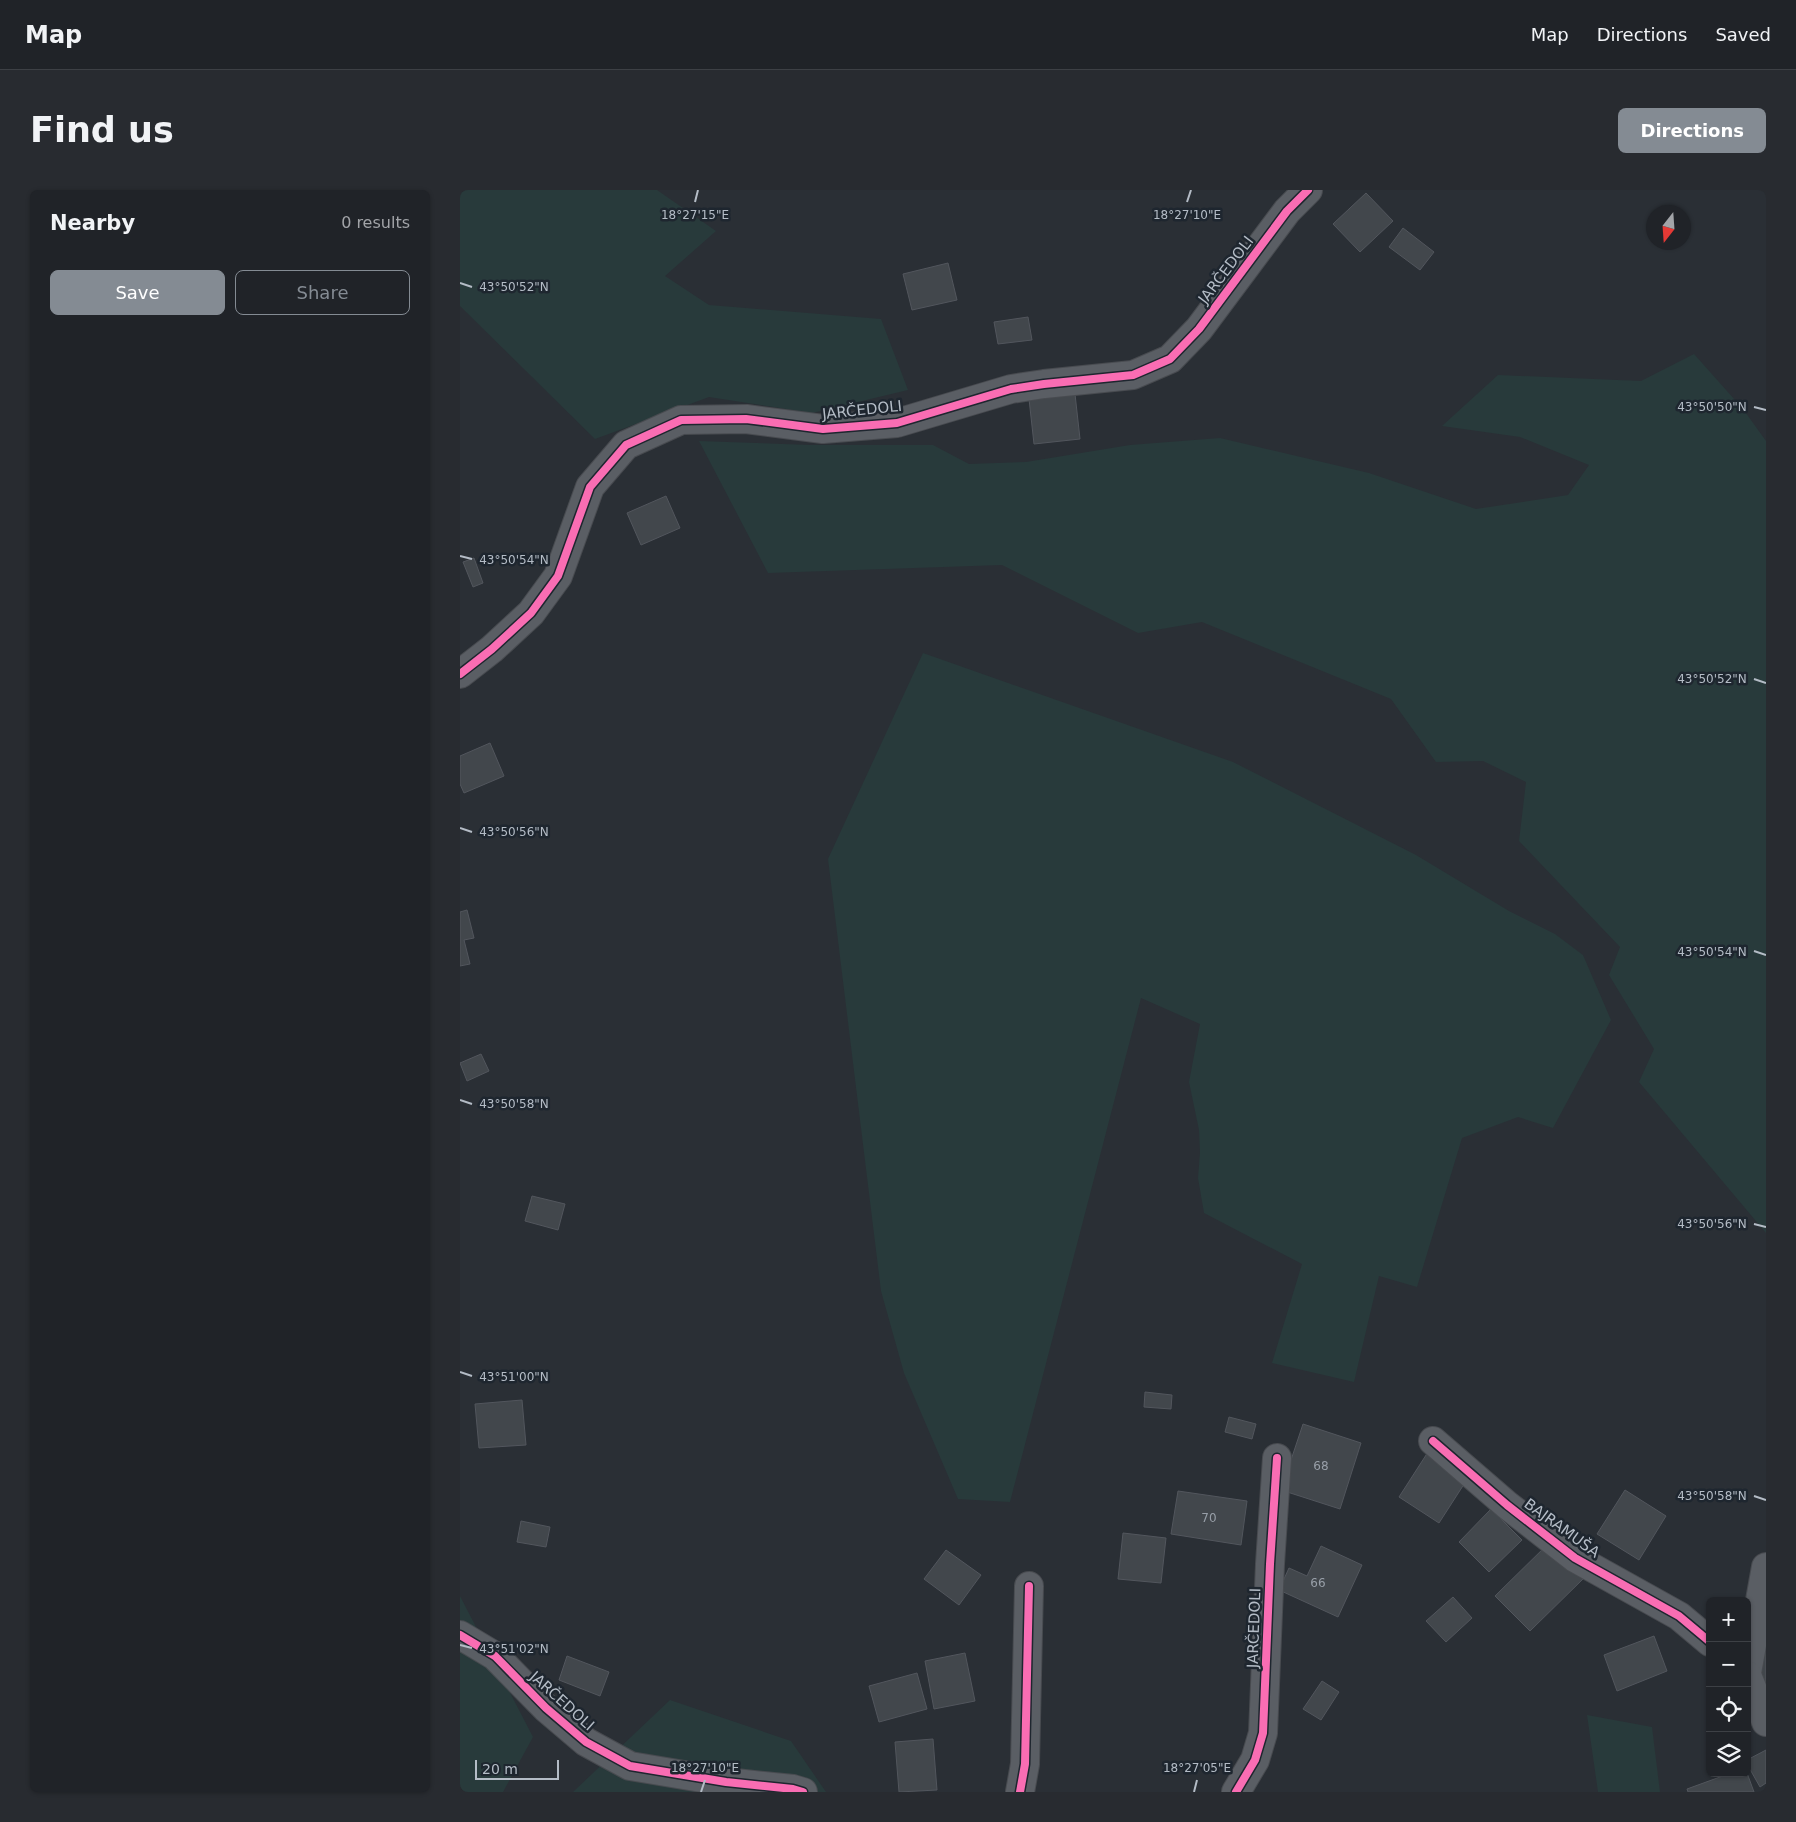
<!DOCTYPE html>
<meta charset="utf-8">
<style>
body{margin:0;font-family:"DejaVu Sans",sans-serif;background:#282b30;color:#f1f3f6}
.controls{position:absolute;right:15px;bottom:15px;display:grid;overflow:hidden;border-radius:8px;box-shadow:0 1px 4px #0004}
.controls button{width:45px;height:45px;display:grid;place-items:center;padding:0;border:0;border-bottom:1px solid #3d4045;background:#202328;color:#f1f3f6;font:25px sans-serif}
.compass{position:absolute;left:1186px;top:15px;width:45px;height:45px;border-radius:50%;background:#202328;box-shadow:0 1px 4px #0004;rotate:197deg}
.scale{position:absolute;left:15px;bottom:12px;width:84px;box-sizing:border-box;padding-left:5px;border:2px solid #b4bcc6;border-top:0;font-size:14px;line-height:18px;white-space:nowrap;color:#b4bcc6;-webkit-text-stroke:4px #1e262f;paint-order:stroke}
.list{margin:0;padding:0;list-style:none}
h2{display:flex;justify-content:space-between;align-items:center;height:65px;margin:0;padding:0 20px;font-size:21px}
h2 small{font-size:16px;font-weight:400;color:#a2a4a8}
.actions{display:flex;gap:10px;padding:15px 20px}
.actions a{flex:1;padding:11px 0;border:1px solid #848b93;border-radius:8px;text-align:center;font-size:18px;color:#848b93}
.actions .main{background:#848b93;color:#fff}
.icon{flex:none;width:28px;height:28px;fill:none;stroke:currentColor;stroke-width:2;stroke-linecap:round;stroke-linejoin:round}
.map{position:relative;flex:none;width:1306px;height:1602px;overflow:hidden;border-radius:8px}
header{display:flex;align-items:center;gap:30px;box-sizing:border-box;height:70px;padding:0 25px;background:#202328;border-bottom:1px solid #3d4045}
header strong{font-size:24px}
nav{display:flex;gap:28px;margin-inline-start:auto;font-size:18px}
.intro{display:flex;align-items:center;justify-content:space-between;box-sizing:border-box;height:120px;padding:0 30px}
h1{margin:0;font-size:35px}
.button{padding:12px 22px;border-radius:8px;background:#848b93;color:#fff;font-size:18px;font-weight:700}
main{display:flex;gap:30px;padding:0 30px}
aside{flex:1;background:#202328;border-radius:8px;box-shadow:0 1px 4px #0004}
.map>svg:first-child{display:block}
.green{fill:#283a3b}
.building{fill:#42474c;stroke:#52565d}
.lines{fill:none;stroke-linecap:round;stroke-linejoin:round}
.street-casing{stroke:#484b50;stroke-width:30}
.street{stroke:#5a5e64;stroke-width:28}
.cycleway-casing{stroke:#1e262f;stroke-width:11}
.cycleway{stroke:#f96db3;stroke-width:8}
.ticks{fill:none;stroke:#b4bcc6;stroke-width:2}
.labels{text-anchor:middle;stroke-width:5;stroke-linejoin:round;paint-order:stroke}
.number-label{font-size:12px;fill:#989fa8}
.street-label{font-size:15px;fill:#b4bcc6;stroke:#1e262f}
.ticks-label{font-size:12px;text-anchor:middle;fill:#b4bcc6;stroke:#1e262f;stroke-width:5;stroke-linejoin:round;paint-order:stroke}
</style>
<header>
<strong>Map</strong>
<nav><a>Map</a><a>Directions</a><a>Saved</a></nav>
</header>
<div class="intro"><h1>Find us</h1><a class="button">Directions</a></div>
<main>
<aside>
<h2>Nearby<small>0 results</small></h2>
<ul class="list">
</ul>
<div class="actions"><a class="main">Save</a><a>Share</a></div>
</aside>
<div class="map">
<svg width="1306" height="1602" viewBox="0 0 1306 1602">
<rect width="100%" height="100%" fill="#2a2f35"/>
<!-- green -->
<g class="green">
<path d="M0,0H197L256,41L205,86L249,115L421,129L448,200L352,223L249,207L135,249L0,116Z"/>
<path d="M1234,164L1283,219L1306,251V1043L1179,892L1194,859L1149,785L1160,757L1059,651L1066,592L1023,571L976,572L931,509L742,432L678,443L542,375L308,383L239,251L350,255H473L509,274L566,272L670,255L760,248L909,283L1016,319L1108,305L1129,275L1060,247L982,236L1038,185L1181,191Z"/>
<path d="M463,463L773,572L956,665L1049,721L1095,744L1123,765L1151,830L1093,938L1058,927L1002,948L957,1097L919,1086L894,1192L812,1173L842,1074L744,1023L738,988L740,962L739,940L729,892L740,834L681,808L550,1312L498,1309L444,1183L421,1101L368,669Z"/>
<path d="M0,1406L73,1547L43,1602H0Z"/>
<path d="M210,1510L331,1551L366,1602H113Z"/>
<path d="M1127,1525L1192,1537L1200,1602H1138Z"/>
</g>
<!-- building -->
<g class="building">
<path d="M906,3L933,31L900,62L873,34Z"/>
<path d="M943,38L974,62L960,80L929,57Z"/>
<path d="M488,73L497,110L452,120L443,84Z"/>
<path d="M568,127L572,150L538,154L534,132Z"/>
<path d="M615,204L620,249L574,254L569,209Z"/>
<path d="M206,306L220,338L181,355L167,323Z"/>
<path d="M14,368L23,393L13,397L3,372Z"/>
<path d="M30,553L44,586L4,603L0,594V566Z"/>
<path d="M7,720L14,748L4,750L10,774L0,776V722Z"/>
<path d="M21,864L29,881L7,891L0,873Z"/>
<path d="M72,1006L105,1014L98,1040L65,1031Z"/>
<path d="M685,1202L712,1205L711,1219L684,1217Z"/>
<path d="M62,1210L66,1255L19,1258L15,1214Z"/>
<path d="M769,1227L796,1234L792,1249L765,1242Z"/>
<path d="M843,1234L901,1253L880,1319L821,1300Z"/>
<path d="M968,1262L1008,1288L979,1333L939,1307Z"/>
<path d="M1165,1300L1206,1326L1179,1370L1137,1344Z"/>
<path d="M718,1301L787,1311L781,1355L711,1344Z"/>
<path d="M1031,1319L1062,1350L1029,1382L999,1352Z"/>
<path d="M61,1331L90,1337L86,1357L57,1352Z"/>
<path d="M663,1343L706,1348L701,1393L658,1389Z"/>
<path d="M1090,1352L1125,1387L1070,1441L1035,1406Z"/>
<path d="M861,1356L902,1375L878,1427L819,1400L829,1378L847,1386Z"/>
<path d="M486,1360L521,1385L499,1415L464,1389Z"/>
<path d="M993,1407L1012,1428L986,1452L966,1431Z"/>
<path d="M1194,1446L1207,1481L1157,1501L1144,1465Z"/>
<path d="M1306,1453V1492L1303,1493L1293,1457Z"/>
<path d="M505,1463L515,1511L474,1519L465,1471Z"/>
<path d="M107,1466L149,1482L140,1506L99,1490Z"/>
<path d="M457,1483L467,1519L419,1532L409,1496Z"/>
<path d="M862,1491L879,1502L861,1530L843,1519Z"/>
<path d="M473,1549L477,1600L439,1602L435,1552Z"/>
<path d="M1306,1560V1593L1300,1597L1287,1574V1570Z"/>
<path d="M1271,1583H1287L1294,1602H1228L1227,1599Z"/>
</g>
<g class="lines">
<defs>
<g id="street">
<path d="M0,484L32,459L71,423L98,386L130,297L166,255L221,230L286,229L363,239L437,233L551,199L584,194L673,185L710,169L739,139L827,21L848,0"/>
<path d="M973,1251L1047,1315L1115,1368L1219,1426L1250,1452"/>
<path d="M0,1445L35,1466L86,1518L126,1552L170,1576L266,1592L333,1599L343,1602"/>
<path d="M1287,1483L1306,1377"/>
<path d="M1287,1485L1306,1532"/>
<path d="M560,1602L565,1574L569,1396"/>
<path d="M776,1602L795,1570L803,1543L810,1374L817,1268"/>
</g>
</defs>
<!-- street casing -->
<use href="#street" class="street-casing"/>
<!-- street -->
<use href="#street" class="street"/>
<defs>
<g id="cycleway">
<path d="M0,484L32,459L71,423L98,386L130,297L166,255L221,230L286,229L363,239L437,233L551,199L584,194L673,185L710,169L739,139L827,21L848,0"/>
<path d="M973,1251L1047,1315L1115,1368L1219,1426L1250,1452"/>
<path d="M0,1445L35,1466L86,1518L126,1552L170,1576L266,1592L333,1599L343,1602"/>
<path d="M560,1602L565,1574L569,1396"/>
<path d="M776,1602L795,1570L803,1543L810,1374L817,1268"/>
</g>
</defs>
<!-- cycleway casing -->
<use href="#cycleway" class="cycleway-casing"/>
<!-- cycleway -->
<use href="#cycleway" class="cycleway"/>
</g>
<!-- ticks -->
<path class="ticks" d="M235,12L238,0M727,12L731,0M0,93L12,97M1294,217L1306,220M0,366L12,369M1294,489L1306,493M0,638L12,642M1294,761L1306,765M0,910L12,914M1294,1034L1306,1037M0,1182L12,1186M1294,1306L1306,1310M0,1455L12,1458M241,1602L245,1590M734,1602L737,1590"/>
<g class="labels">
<!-- number labels -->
<g class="number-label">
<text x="861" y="1280">68</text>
<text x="749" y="1332">70</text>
<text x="858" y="1397">66</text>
</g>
<!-- street labels -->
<g class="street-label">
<text transform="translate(766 80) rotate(-53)" y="5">JARČEDOLI</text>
<text transform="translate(402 220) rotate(-6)" y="5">JARČEDOLI</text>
<text transform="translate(1102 1338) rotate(36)" y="5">BAJRAMUŠA</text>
<text transform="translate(794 1438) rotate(-88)" y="5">JARČEDOLI</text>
<text transform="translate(102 1511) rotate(42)" y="5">JARČEDOLI</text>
</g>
</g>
<g class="ticks-label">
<text x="235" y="29">18°27'15"E</text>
<text x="727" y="29">18°27'10"E</text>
<text x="54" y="101">43°50'52"N</text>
<text x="1252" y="221">43°50'50"N</text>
<text x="54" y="374">43°50'54"N</text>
<text x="1252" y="493">43°50'52"N</text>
<text x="54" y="646">43°50'56"N</text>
<text x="1252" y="766">43°50'54"N</text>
<text x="54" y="918">43°50'58"N</text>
<text x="1252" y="1038">43°50'56"N</text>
<text x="54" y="1191">43°51'00"N</text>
<text x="1252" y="1310">43°50'58"N</text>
<text x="54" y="1463">43°51'02"N</text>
<text x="245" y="1582">18°27'10"E</text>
<text x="737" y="1582">18°27'05"E</text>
</g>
</svg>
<div class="controls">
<button>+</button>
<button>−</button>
<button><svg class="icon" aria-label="locate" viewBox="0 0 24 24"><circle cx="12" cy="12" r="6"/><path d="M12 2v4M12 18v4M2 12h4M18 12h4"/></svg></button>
<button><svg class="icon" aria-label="layers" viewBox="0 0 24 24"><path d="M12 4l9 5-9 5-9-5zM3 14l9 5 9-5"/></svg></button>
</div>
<svg class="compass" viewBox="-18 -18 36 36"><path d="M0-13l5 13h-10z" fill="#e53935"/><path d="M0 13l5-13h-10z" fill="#a2a4a8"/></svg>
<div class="scale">20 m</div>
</div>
</main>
